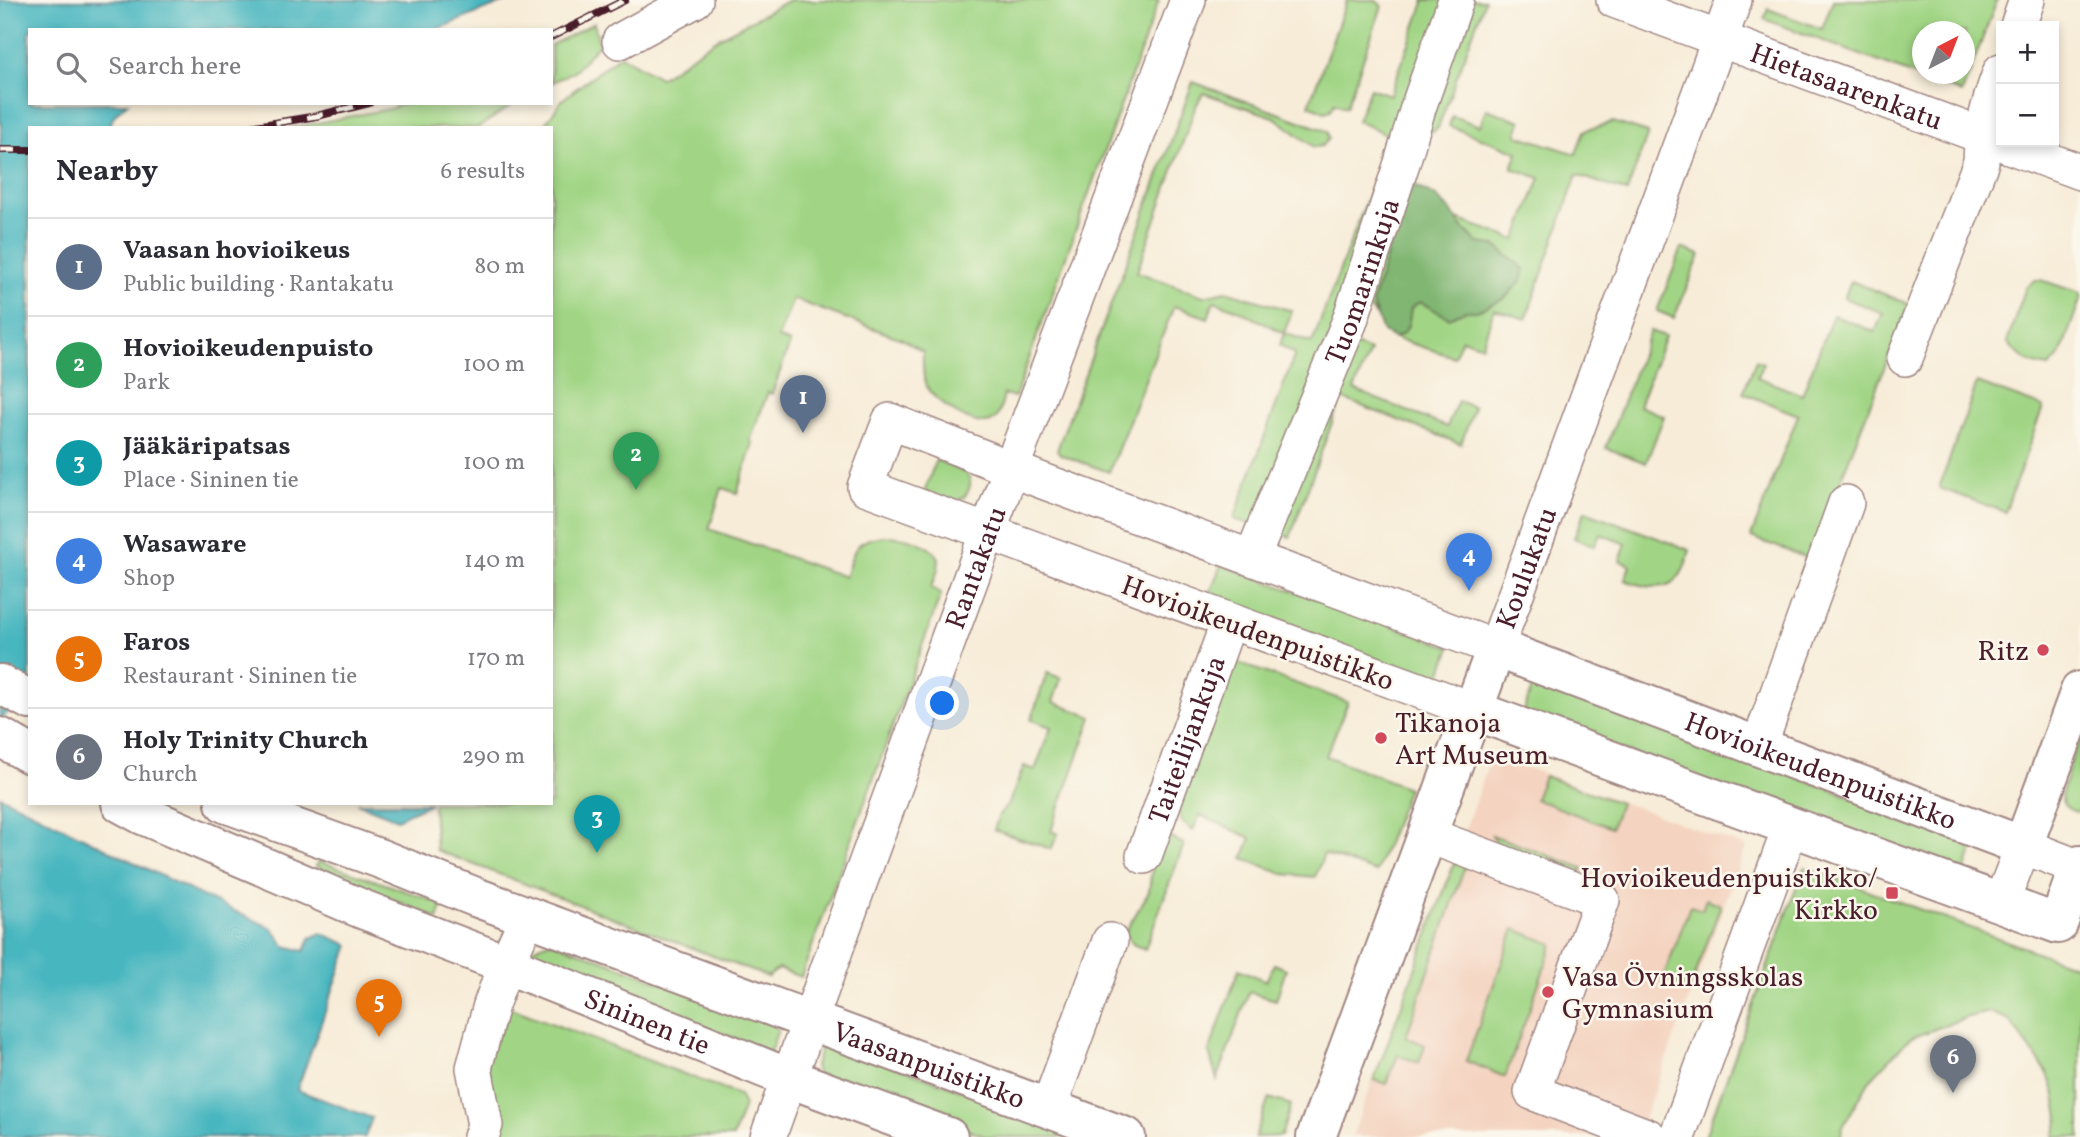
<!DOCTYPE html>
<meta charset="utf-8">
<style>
body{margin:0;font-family:Vollkorn,serif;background:#f7f7f7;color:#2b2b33}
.controls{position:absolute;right:21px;top:21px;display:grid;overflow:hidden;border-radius:0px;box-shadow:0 4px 10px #0003}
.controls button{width:63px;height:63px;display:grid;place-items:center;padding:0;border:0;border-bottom:2px solid #e1e1e2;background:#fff;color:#2b2b33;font:35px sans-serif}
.compass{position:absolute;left:1912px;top:21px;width:63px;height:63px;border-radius:50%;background:#fff;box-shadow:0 4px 10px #0003;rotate:42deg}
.you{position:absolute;left:943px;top:704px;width:24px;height:24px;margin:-18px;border:5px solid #fff;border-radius:50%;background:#1a73e8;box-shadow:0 0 0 10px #1a73e833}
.badge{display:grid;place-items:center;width:46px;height:46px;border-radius:50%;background:#d1495b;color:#fff;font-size:23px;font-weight:700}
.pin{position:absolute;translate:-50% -58px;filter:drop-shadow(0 2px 4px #0008)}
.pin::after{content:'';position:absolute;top:37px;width:24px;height:21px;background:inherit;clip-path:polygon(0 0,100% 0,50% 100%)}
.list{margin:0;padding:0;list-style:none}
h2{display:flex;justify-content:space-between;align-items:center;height:91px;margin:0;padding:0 28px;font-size:30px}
h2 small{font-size:23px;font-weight:400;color:#7c7c81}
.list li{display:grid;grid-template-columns:46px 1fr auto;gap:21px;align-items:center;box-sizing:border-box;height:98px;padding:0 28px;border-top:2px solid #e1e1e2}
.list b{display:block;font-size:26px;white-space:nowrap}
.list p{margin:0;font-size:23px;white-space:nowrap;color:#7c7c81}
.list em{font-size:23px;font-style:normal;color:#7c7c81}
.icon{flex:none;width:38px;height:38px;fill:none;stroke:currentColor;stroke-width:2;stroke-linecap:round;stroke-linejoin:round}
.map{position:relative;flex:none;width:2080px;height:1137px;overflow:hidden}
.search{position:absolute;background:#fff;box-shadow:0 4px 10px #0003;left:28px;top:28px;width:525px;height:77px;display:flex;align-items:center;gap:18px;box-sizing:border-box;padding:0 24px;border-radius:0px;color:#7c7c81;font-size:26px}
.panel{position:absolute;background:#fff;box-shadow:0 4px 10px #0003;left:28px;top:126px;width:525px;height:679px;border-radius:0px}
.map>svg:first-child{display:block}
.built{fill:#f4d3c0}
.green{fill:#a1d585;stroke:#767a58;stroke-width:2;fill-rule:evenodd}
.forest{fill:#80b672;stroke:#656a4e;stroke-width:2}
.water{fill:#47b6bf;stroke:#486a75;stroke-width:2}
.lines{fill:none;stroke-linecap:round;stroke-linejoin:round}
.minor-casing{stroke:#a08682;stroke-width:38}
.major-casing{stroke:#a08682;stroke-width:42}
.minor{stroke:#fff;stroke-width:35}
.major{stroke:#fff;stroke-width:38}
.rail-casing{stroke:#4a1f2b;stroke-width:8}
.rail{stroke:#fbf7ec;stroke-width:5;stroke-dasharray:16;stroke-linecap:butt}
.poi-dot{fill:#d1495b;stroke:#fbf7ec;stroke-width:2.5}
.labels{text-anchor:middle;stroke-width:5;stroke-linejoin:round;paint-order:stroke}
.street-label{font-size:28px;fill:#4a1f2b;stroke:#fbf7ec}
.poi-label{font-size:28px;fill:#4a1f2b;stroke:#fbf7ec;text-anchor:end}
</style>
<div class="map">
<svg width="2080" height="1137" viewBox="0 0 2080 1137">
<rect width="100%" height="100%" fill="#fbf7ec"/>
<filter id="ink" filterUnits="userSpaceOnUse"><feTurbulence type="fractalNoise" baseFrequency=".0143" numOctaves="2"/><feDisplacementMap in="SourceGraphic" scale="14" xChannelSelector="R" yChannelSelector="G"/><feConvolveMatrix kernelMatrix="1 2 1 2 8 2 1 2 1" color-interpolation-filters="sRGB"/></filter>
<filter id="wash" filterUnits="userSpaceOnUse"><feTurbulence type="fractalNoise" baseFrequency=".00686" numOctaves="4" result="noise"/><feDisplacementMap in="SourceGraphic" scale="28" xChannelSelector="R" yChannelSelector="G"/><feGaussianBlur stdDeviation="1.57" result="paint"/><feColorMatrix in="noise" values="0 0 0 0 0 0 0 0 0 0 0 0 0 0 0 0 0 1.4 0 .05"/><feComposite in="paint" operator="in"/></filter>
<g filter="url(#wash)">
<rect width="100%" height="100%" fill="#f7ecd8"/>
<!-- built -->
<path class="built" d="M1492,755L1746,847L1637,1137H1352Z"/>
<!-- green -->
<g class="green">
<path d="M789,0H1159L1015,397L1004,394C1002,402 1001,414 995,419C980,434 933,402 926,385C922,375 923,363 923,352L902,339L793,299L778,338L790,343L772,394L768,392L750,441L753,443L737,493L722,488L709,529L845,577C849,568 851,553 858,546C876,527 928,538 939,558L938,570L931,588L941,594L801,977L778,969L768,977L436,850L433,806L434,803H551V128H542L563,99L620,55L660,78L715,40Z"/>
<path d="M1347,0H1375L1382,6L1346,107L1334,103L1331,110L1325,112L1309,105Z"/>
<path d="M1425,0H1485L1438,128L1427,136L1336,337L1370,351L1354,390L1447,427L1458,401L1474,407L1461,444L1341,398L1290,537L1234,519L1295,354L1280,345L1284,333L1236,309L1214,301L1208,318L1174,306L1109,472L1061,455L1057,450L1193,82L1327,131L1329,139L1322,146L1314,147L1274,117L1203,93L1195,108L1137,272L1203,296L1226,291L1292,311L1284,333L1312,343L1391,136L1357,121L1370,88L1390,95Z"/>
<path d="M1833,0H1997L1962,93L1764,19L1768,9L1822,29ZM1923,32H1965V74H1923Z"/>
<path d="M594,23L599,44L574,71L551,83V45Z"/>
<path d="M407,103H515L478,128H290L389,109Z"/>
<path d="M1486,109L1521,121L1517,135L1576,154L1584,131L1613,122L1648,133L1627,192L1577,175L1526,319L1494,309L1482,346L1462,339L1454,357L1397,339L1364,302L1403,200L1516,240L1540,178L1512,168L1518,152L1449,126L1452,116L1480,126Z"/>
<path d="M1682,248L1700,255L1674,318L1657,311Z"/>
<path d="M2035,280H2041L2080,293V300L2060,356L2049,367C2030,365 2018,356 2007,342L2026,287Z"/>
<path d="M1851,281L1909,304L1810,559L1751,537L1798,415L1743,393L1756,360L1763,363L1757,377L1802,395L1833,315L1875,332L1883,313L1844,298Z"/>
<path d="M1650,331L1665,336L1639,406L1664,416L1646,463L1606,448Z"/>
<path d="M1977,383L2043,407L2005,512L1939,488Z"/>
<path d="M936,460L966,473C970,478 972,483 969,489C962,510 939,497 924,493Z"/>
<path d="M1585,511L1690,550C1688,557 1686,565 1682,572C1670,594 1643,587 1625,580L1630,565L1620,561L1626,544L1600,534L1594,546L1574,538Z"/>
<path d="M1221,565L1451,647L1438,682L1208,598Z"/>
<path d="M1227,659L1348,702L1326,756L1408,788L1376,872L1324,854L1315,877L1283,874L1243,858L1251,838L1200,815L1193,831L1182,822L1174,797Z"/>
<path d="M1047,673L1061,678L1053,702L1092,717L1051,831L1058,834L1051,849L994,830L999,815L1009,803L1024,766L1035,770L1051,727L1031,720Z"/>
<path d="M1535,680L1975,843L1963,876L1523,713Z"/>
<path d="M2080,733V810L2076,812C2067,809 2063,806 2061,796Z"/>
<path d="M1544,776L1620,803L1611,828L1535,799Z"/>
<path d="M1163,834L1184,844L1145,949L1134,945L1124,934L1149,892L1154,853Z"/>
<path d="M1492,835L1583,868L1577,885L1504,858Z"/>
<path d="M1457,856L1467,860L1406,1037L1425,1045L1419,1063L1398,1055L1386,1084L1374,1080Z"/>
<path d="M319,861L443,904L438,919L316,866Z"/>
<path d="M1804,867L2080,968V1137H2054L2059,1117L2054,1091L2047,1072L2009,1020L1989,1012L1968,1017L1913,1037L1906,1042L1869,1081L1842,1128L1841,1137H1705Z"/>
<path d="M1706,899L1721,905L1690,989L1663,979L1690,906L1702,910Z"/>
<path d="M1514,929L1553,944L1505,1077L1466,1061Z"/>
<path d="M551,941L771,1023L778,1030L770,1052L524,958L532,949Z"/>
<path d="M1274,964L1286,969L1276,1000L1249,992L1217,1080L1209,1052L1239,969L1266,981Z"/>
<path d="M511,1008L739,1095L744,1105L733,1137H503L486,1060Z"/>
<path d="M829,1042L1088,1137H987L817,1074L815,1066L821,1046Z"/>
<path d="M1269,1098L1291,1105L1281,1136L1255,1137Z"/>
</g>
<!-- forest -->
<path class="forest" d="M1414,186L1435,196L1450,210L1462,227L1478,243L1494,245L1524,269L1522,280L1505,298L1477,311H1465L1449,318L1420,302L1411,308C1409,323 1409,333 1394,338L1383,332L1372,303L1407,190Z"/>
<!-- water -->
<g class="water">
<path d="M0,0H510L435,30H30V103H128C120,108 110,118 110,128H30V678L0,723V149L2,123L0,122Z"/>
<path d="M0,796L208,899L272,928L285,946L305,951L310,938L321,933L349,945L297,1090L372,1118L365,1137H0Z"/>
<path d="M357,803H431L397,819Z"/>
</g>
</g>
<g filter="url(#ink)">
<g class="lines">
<defs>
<g id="minor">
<path id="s1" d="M1614,0L2080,172"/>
<path d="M2018,26L2027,0"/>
<path d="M620,41L695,0"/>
<path d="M1905,358L1981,162C1982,127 1989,103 2001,71"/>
<path id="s2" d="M1252,558L1349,323L1402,163L1418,108L1456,0"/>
<path id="s3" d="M1473,710L865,487L890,421L1040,480L1496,648L1734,0"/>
<path d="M1759,746L1846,503"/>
<path d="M1427,835L1602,900L1532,1092L1649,1137"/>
<path id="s4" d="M1144,856L1229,621"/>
<path d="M2001,903L2023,846L2080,868"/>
<path d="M1048,1109L1110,941"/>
<path d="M481,1137L485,1125L474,1068L491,1005L506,964L528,916"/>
<path id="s5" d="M768,1137L858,886L1011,469L1188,0"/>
<path d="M1677,1137L1791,826"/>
</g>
<g id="major">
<path d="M0,684L30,700"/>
<path d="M1473,710L2058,924L2080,865"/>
<path d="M0,737L30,754"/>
<path id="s6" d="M121,803L143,815L362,909L506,964L789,1078L948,1137"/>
<path id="s7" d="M225,803L381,859L478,898L1126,1137"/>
<path id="s8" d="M1316,1137L1496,648L2023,846L2080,691"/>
</g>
</defs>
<!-- minor casing -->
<use href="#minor" class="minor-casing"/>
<!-- major casing -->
<use href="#major" class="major-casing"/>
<!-- minor -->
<use href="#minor" class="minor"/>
<!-- major -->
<use href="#major" class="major"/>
<defs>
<g id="rail">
<path d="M551,37L625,0"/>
<path d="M244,128L317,116L369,103"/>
<path d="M0,150H30"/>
</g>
</defs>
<!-- rail casing -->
<use href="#rail" class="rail-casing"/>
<!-- rail -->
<use href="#rail" class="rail"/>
</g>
</g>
<!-- markers -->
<g class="poi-dot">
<circle cx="2043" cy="650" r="7"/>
<circle cx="1381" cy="738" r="7"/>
<rect x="1885" y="886" width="14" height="14" rx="3.5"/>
<circle cx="1548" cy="992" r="7"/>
</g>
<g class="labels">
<!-- street labels -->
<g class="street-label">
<text dy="10" stroke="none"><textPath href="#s1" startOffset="248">Hietasaarenkatu</textPath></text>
<text dy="10" stroke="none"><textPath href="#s2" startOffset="298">Tuomarinkuja</textPath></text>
<text dy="10" stroke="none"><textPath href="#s5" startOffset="606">Rantakatu</textPath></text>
<text dy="10" stroke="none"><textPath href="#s3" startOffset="1451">Koulukatu</textPath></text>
<text transform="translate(1258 632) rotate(20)" y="10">Hovioikeudenpuistikko</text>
<text dy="10" stroke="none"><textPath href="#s4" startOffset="124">Taiteilijankuja</textPath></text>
<text dy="10" stroke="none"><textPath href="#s8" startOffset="868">Hovioikeudenpuistikko</textPath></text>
<text dy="10" stroke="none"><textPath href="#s6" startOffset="570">Sininen tie</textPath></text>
<text dy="10" stroke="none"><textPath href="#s7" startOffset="751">Vaasanpuistikko</textPath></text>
</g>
<!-- poi labels -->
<g class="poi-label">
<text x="2029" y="660">Ritz</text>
<text x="1395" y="732" text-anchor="start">Tikanoja<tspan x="1395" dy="32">Art Museum</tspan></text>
<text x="1878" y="887">Hovioikeudenpuistikko/<tspan x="1878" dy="32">Kirkko</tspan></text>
<text x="1562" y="986" text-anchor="start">Vasa Övningsskolas<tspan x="1562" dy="32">Gymnasium</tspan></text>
</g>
</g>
</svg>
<div class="controls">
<button>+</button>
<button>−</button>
</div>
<svg class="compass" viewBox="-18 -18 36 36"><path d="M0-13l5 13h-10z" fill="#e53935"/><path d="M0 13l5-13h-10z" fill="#7c7c81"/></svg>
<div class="you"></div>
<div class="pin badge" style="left:803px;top:433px;background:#5c6f8a">1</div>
<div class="pin badge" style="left:636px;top:490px;background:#2e9e5b">2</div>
<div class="pin badge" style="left:597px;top:853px;background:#0f9aa8">3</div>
<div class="pin badge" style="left:1469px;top:591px;background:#3f7fe0">4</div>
<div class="pin badge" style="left:379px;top:1037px;background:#e8710a">5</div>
<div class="pin badge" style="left:1953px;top:1093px;background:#6b7280">6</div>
<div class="search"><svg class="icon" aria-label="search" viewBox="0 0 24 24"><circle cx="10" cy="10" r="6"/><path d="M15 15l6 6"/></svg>Search here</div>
<section class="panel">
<h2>Nearby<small>6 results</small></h2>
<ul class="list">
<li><span class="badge" style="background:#5c6f8a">1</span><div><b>Vaasan hovioikeus</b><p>Public building · Rantakatu</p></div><em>80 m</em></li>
<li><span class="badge" style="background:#2e9e5b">2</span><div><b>Hovioikeudenpuisto</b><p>Park</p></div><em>100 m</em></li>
<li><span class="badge" style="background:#0f9aa8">3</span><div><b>Jääkäripatsas</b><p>Place · Sininen tie</p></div><em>100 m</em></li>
<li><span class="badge" style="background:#3f7fe0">4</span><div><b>Wasaware</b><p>Shop</p></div><em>140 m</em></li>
<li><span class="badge" style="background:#e8710a">5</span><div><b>Faros</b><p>Restaurant · Sininen tie</p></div><em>170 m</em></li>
<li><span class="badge" style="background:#6b7280">6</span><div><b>Holy Trinity Church</b><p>Church</p></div><em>290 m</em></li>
</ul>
</section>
</div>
